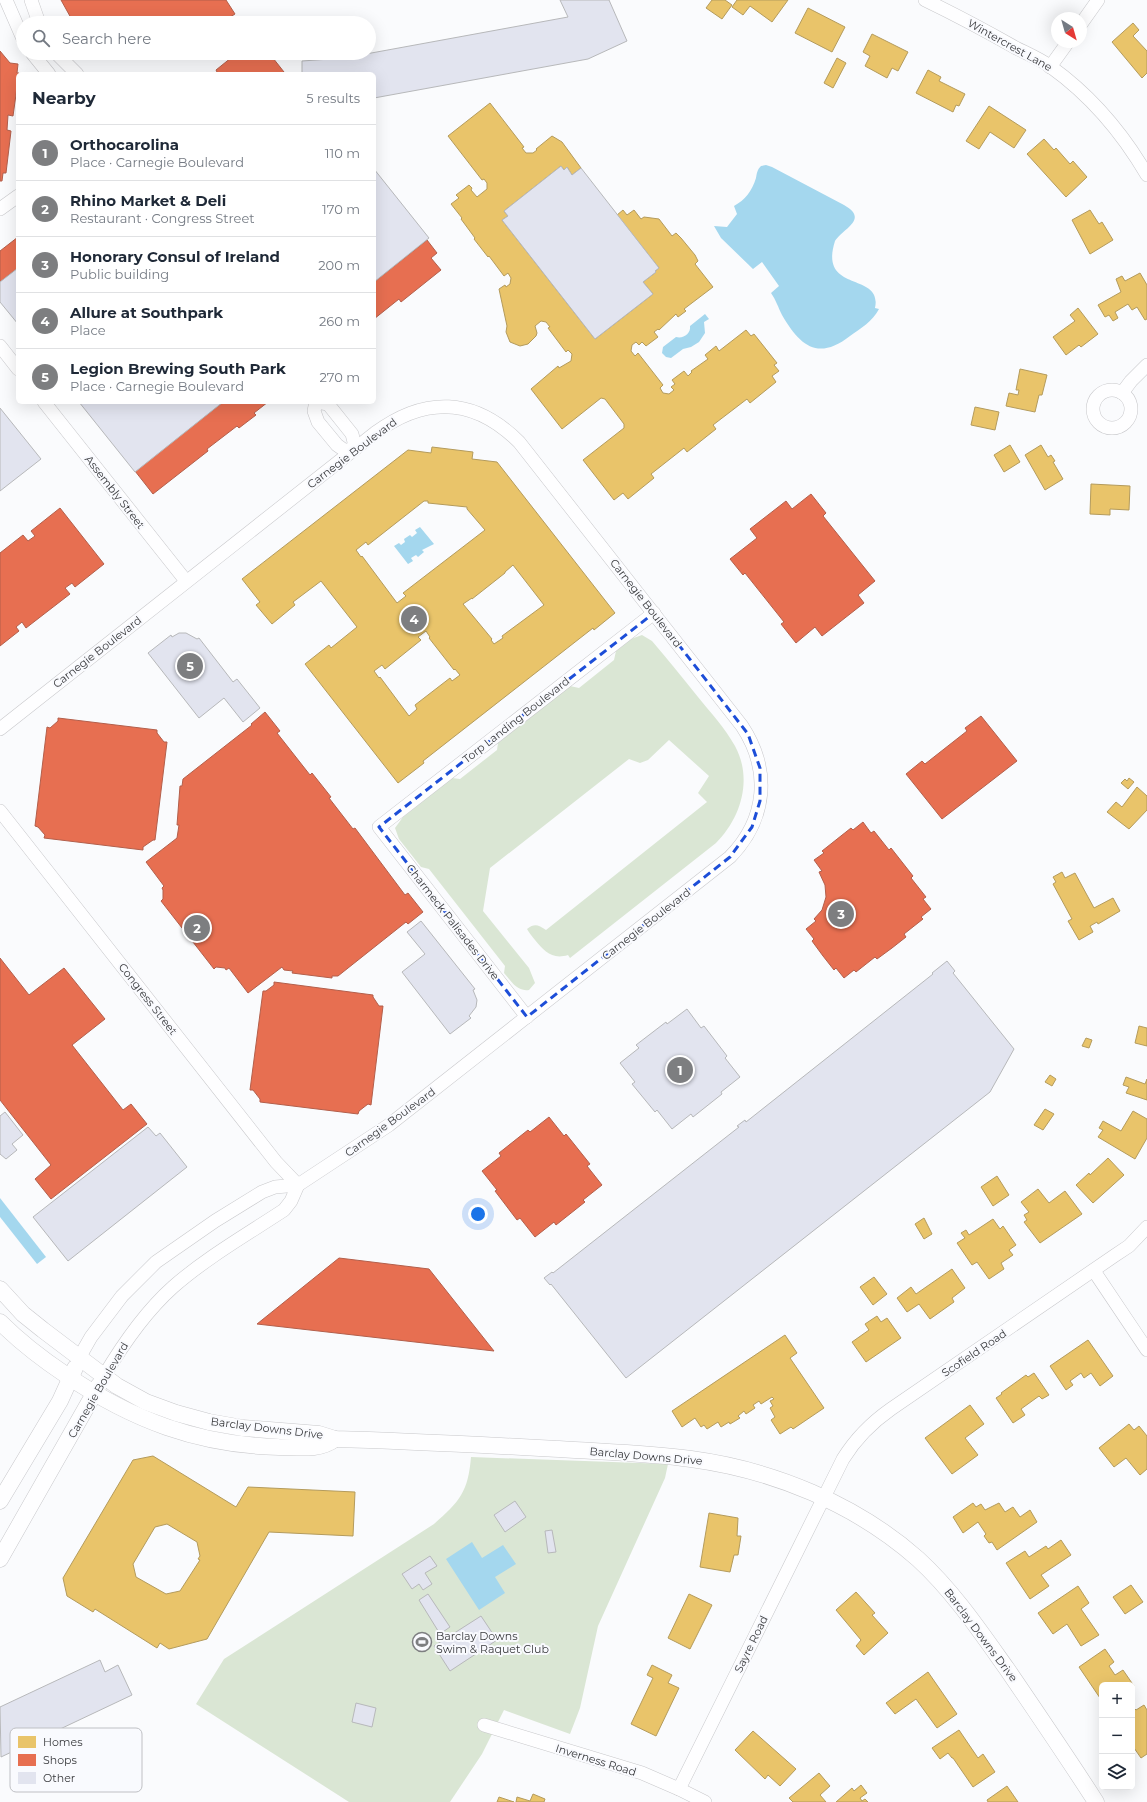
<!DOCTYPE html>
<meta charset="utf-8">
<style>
body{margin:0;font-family:Montserrat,sans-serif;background:#f2f2f3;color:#1f2937}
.controls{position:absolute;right:12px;bottom:12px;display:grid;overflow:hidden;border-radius:6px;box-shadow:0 4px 16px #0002}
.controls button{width:36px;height:36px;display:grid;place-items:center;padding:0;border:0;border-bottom:1px solid #e0e1e3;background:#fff;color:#1f2937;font:20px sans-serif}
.compass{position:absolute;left:1051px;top:12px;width:36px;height:36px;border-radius:50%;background:#fff;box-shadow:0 4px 16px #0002;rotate:143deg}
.you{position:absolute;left:478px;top:1214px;width:14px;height:14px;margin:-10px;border:3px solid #fff;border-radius:50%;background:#1a73e8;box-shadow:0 0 0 6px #1a73e833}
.badge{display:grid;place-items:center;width:26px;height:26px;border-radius:50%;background:#7d7e80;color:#fff;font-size:13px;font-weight:700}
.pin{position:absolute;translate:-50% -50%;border:2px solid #fff;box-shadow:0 1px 4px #0006}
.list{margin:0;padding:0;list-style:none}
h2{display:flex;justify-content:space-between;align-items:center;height:52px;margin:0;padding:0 16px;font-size:17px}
h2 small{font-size:13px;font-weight:400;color:#747a83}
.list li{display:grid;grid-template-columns:26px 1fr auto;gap:12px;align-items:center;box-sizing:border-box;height:56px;padding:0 16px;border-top:1px solid #e0e1e3}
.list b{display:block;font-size:15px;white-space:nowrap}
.list p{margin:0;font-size:13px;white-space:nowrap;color:#747a83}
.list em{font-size:13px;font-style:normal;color:#747a83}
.icon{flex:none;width:22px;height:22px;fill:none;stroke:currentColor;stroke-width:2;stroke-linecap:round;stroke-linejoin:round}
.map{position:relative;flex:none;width:1147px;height:1802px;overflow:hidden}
.search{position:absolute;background:#fff;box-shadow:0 4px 16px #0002;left:16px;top:16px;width:360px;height:44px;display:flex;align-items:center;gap:10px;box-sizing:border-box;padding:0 14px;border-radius:22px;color:#747a83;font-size:15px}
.panel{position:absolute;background:#fff;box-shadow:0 4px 16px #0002;left:16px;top:72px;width:360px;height:332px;border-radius:6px}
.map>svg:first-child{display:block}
.green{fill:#dae6d4}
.water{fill:#a4d7ee}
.homes{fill:#e9c46a;stroke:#b49b5c;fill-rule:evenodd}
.shops{fill:#e76f51;stroke:#b35f4b}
.building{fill:#e2e4ef;stroke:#b7b8ba}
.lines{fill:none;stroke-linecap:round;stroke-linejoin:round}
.minor-casing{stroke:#c8c8cb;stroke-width:14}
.tertiary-casing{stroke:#c8c8cb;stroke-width:17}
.minor{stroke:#fefeff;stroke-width:13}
.tertiary{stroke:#fefeff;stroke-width:16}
.marked{fill:none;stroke:#1d4ed8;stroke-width:3;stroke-dasharray:8 5;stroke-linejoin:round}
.labels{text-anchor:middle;stroke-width:4;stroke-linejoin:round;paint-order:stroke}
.street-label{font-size:11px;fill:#393a3d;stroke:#f9fafe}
.poi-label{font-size:11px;fill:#393a3d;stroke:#f9fafe;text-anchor:start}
.key{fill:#f9fafe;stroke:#bfc0c4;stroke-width:1}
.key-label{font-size:11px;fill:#393a3d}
</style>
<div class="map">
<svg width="1147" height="1802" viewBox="0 0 1147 1802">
<rect width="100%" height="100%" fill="#fafbfd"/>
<!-- green -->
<g class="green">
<path d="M642,635L652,641C668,660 683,678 698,697C711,713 725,728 735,746C753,779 741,818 716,843L570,958L568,955C552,960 544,951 535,940C532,936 529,933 527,929C535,923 538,925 546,930L707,802L698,793L709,776L669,740L648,760L640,763L629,759L490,868L483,911L529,968L535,983L529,990C517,992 511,981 504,973L505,966L429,869L421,867L399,839L395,828L403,817L452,778L460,779L497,750L498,743L570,686L579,688L614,660L616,651L631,639Z"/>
<path d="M471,1457L668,1464L665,1478L598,1626L580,1708L570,1734L504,1710L482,1754L450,1802H349L196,1704L224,1659L434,1524C460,1501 468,1492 471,1457Z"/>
</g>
<!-- water -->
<g class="water">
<path d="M761,166L766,165L772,167L844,205C869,219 844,228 835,241C818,294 883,271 875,308L879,309C873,321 860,329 850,336C818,361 800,346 782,315C778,307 776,300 771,293L779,286L762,262L753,269L721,238L714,226L727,227L737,214L734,206C745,200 752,191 756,178C757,173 757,170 761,166Z"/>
<path d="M705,314L709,319L704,322L705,333L699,342L691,347L683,349L671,358L666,357L662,353L663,347L676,337C683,339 691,334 690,326Z"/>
<path d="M420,527L434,544L422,550L424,552L418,557L416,555L411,558L413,561L408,564L394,546L399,543L401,545L405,542L404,539L410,535L412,537L417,533L415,530Z"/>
<path d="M0,1198L46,1257L37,1264L0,1217Z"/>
<path d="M472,1542L482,1558L503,1545L516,1564L495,1577L505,1593L479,1610L446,1559Z"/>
</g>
<!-- homes -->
<g class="homes">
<path d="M712,0H725L732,5L722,19L706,8Z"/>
<path d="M737,0H788L772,22L750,6L743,15L732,7Z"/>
<path d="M808,8L845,27L832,52L795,33Z"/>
<path d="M1133,23L1139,30L1133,36L1147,51V73L1142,78L1112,42Z"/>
<path d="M872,34L908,52L898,71L892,68L887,78L865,66L870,56L863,52Z"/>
<path d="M837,58L846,63L833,88L824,83Z"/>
<path d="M928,70L941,77L939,81L965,94L959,106L956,105L953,112L916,93Z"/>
<path d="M490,103L524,147L522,148L526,153H533L537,150L536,149L552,136L562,142L581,168L572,175L567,167L564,170L561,166L504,211L508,216L502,220L595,339L653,294L643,282L656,272L655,271L659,268L617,215L623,210L627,215L634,210L641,219L644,217L659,219L672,236L676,233L681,238L695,255L698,261L695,264L713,287L684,309L686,311L678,317L676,314L659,330L658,329L654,332L658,337L646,346L642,342L639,345L636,342L632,345L631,351L635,356L638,353L663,385L660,388L663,393L669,394L674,390L671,387L675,384L672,380L684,371L688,376L692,372L691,371L708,359L705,355L716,346L719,351L746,330L751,336L754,334L777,363L774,365L779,371L772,376L776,382L750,403L747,399L713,425L716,429L687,452L684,448L651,474L654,478L628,499L623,493L614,500L583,460L624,428V424L605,399L601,398L562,429L531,389L558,366L559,368L571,361L572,354L568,350L566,352L548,328L550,327L546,322L541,321L535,326L537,333L536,336L528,344L520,346L510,342L506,332L507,326L499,289L505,285L506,287L510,284L511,278L508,273L504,276L489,256L488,257L474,239L475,238L461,219L462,218L451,204L459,198L456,195L469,185L472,188L471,190L477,197L487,189V183L484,179L482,180L448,136Z"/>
<path d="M989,106L1026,130L1014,148L990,132L979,149L966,141Z"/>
<path d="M1044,139L1054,150L1056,148L1070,164L1073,161L1087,177L1066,197L1027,154Z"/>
<path d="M1090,210L1099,224L1102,222L1113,240L1090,254L1072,220Z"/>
<path d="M1140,273L1147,285V319L1145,320L1137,307L1132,310L1128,304L1115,312L1118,318L1113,321L1109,315L1105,317L1098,305L1121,292L1116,279L1122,276L1125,281Z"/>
<path d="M1078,308L1098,334L1081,347L1079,345L1066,355L1053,337L1075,321L1070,315Z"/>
<path d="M1020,369L1047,375L1042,395H1039L1035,412L1006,406L1009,393L1018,395L1019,390H1016Z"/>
<path d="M975,407L999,412L995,430L971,425Z"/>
<path d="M1010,445L1020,462L1004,472L994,455Z"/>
<path d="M1041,445L1048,457L1051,455L1055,461L1053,462L1063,479L1045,490L1025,455Z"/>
<path d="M432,447L473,452L472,459L497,462L615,613L594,630L593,628L423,761L424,763L398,783L305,664L329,645L331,648L357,627L321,581L293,602L295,605L272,624L256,605L260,602L242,579L408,450L431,453ZM424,501H428V503L467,507V509L485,530L403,593L406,596L397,603L362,556L361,557L356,550L366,542L368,545ZM513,565L544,605L502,636L503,638L494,644L491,640L492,639L463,604L472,598V599L505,573V572ZM426,631L430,637L429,638L454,670L455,669L460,675L452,681L450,678L415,705L417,709L409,716L380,677L379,678L374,671L382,665L385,669L421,640L418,637Z"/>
<path d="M1091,484L1130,486L1129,510L1110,509V515L1090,514Z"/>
<path d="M1129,778L1134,782L1128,789L1121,783L1125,779L1127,781Z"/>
<path d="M1137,787L1147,796V810L1129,829L1107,812L1116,802L1122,807Z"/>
<path d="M1062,872L1065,878L1075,873L1094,908L1113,898L1120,911L1098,924L1097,922L1090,926L1093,932L1079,940L1068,921L1072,919L1053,884L1056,882L1053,877Z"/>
<path d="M1139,1026L1147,1028V1046L1135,1043Z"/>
<path d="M1086,1038L1092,1040L1089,1048L1082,1046Z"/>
<path d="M1050,1075L1056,1079L1052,1086L1045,1082Z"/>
<path d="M1126,1077L1145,1084L1147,1079V1100L1126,1093L1129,1087L1123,1085Z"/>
<path d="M1045,1109L1054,1114L1043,1130L1034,1125Z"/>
<path d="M1133,1111L1147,1119V1138L1135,1159L1098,1137L1103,1130L1099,1128L1103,1121L1121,1131Z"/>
<path d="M1108,1158L1124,1175L1093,1203L1076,1185L1089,1173L1090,1175Z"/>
<path d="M997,1176L1009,1195L993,1206L981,1187Z"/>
<path d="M1038,1189L1049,1203L1065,1191L1082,1214L1040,1243L1024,1222L1027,1220L1024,1215L1029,1212L1021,1202Z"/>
<path d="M924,1218L932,1234L924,1239L915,1224Z"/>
<path d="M993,1219L1000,1229L1003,1226L1016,1245L1009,1250L1013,1255L1001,1263L1004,1269L989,1279L977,1262L972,1265L957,1243L965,1238L961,1233L966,1230L969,1235Z"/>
<path d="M952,1269L965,1288L952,1298L954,1302L930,1319L919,1304L907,1312L897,1298L911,1287L916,1294Z"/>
<path d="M874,1277L887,1294L873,1305L860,1287Z"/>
<path d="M877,1316L881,1322L887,1318L901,1338L866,1362L852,1342L869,1330L865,1324Z"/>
<path d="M785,1335L797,1353L790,1358L824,1408L793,1429L791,1427L780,1434L771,1420L775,1417L770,1408L773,1406L770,1401L774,1399L772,1397L761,1404L759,1401L753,1405L755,1408L746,1414L744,1411L738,1416L740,1418L730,1424L729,1422L721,1427L718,1422L707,1429L704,1425L701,1427L695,1418L682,1427L672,1411Z"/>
<path d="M1088,1340L1113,1376L1100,1386L1091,1373L1084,1378L1081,1373L1070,1381L1073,1385L1066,1390L1050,1366Z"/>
<path d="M1034,1373L1049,1395L1042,1399L1039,1396L1021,1409L1025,1415L1013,1423L996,1398L1002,1394L1001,1393L1026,1375L1028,1377Z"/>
<path d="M970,1405L984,1424L965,1438L978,1455L952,1474L925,1438Z"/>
<path d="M1129,1424L1134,1430L1139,1426L1147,1436V1469L1140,1475L1126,1458L1114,1467L1099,1448Z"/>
<path d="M153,1456L236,1507L248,1487L355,1492L353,1536L269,1532L207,1639L169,1649L160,1643L157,1648L95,1609L93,1612L67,1596L63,1578L133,1460ZM167,1524L197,1542L200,1556L198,1559L200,1560L180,1591L166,1594L136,1577L133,1564L155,1527Z"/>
<path d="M973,1503L976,1507L981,1504L985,1510L999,1503L1005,1512L1013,1507L1020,1517L1030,1510L1037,1522L997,1550L992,1542L989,1543L984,1536L986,1534L978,1522L963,1533L953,1517Z"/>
<path d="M709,1513L738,1518L737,1536H741L738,1555H734L730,1572L700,1567Z"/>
<path d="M1061,1540L1071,1555L1041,1575L1049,1586L1030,1599L1006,1563L1025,1551L1029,1557L1046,1546L1048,1549Z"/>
<path d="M1131,1585L1143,1602L1125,1614L1113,1597Z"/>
<path d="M1078,1586L1089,1603L1081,1609L1099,1635L1081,1646L1067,1624L1053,1634L1038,1613Z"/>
<path d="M856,1592L875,1613L872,1615L888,1633L864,1655L856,1646L861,1640L836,1610Z"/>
<path d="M689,1594L712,1605L690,1649L668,1638Z"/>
<path d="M1105,1649L1114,1662L1109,1666L1115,1675L1123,1670L1134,1686L1132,1687V1685H1102V1697L1100,1698L1079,1667Z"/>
<path d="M652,1665L672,1675L668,1683L679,1688L656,1736L631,1724L653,1678L647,1675Z"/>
<path d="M928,1672L957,1714L937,1728L916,1699L895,1714L886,1703Z"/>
<path d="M1144,1705L1147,1710V1754L1141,1758L1132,1745V1711L1135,1709L1136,1710Z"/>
<path d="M959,1730L978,1758L983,1754L995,1772L973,1787L953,1758H952L948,1753L940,1759L932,1748Z"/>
<path d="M753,1731L796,1769L780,1786L768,1775L765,1779L735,1750Z"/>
<path d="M819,1773L830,1786L820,1795L826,1802H793L789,1798Z"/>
<path d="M861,1785L867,1793L860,1798L862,1801L865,1799L868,1802H836L852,1788L854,1791Z"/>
<path d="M1007,1786L1018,1802H988L987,1800Z"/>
<path d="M533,1794L545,1799L544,1802H516L517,1797L530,1801Z"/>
<path d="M499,1797L514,1802H497Z"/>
</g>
<!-- shops -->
<g class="shops">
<path d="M61,0H226L235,14L221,23H70L71,18Z"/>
<path d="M0,51L10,63L18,64L17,73H19L13,116L8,115L7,130L11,131L6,173H3L2,181H0Z"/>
<path d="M237,53H269L284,72L281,74H265L264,73L262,74H214L217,72L216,70Z"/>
<path d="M18,237V268L0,282V251Z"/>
<path d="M427,240L437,253L431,258L441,270L401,302L399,299L374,319V282Z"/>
<path d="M223,402H268L254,413L256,415L239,428L237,426L207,449L208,451L153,494L135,471Z"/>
<path d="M811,494L826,513L823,516L875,581L858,595L864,603L822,636L815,627L796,643L781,624L784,622L745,573L743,575L730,559L757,538L750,529L786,501L792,509Z"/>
<path d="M60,508L104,564L75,587L72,583L65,588L70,594L26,628L22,622L16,627L19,631L0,646V553L23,535L28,541L35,536L31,531Z"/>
<path d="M265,712L280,731L277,733L310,775L312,773L331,797L329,798L353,829L355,828L405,895L408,893L423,912L408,924L406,922L338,976H332V978L292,973L293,971L284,970L282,967L248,993L229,968L226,970L225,968L216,967L214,969L161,901L163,899V890L162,888L164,886L146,862L177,838L179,825H177L180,786H182L183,779L252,725L251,724Z"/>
<path d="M981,716L1017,761L942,819L906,774L922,761L925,764L967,731L965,728Z"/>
<path d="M58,718L157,730V733L164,742H167L155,840H153L143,847V850L44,838L45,835L38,827L35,826L47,727L50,728L58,721Z"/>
<path d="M863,822L871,833L874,831L889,850L891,848L913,876L911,878L926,897L923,899L931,909L921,917L923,919L904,934L906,937L892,948L877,959L875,957L856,972L854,970L844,978L836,968L834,970L823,956L812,941L814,939L806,929L816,921L814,919L822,910L826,897L825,885L819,872L822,871L814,860L824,853L822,851L851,828L853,830Z"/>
<path d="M0,958L29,995L64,968L105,1019L72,1045L123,1110L131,1104L147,1124L51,1199L35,1179L51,1165L0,1100Z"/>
<path d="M274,982L373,995V997L379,1006H383L371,1105L368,1104L359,1111L358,1114L260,1102V1099L253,1090H250L263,991H266L274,985Z"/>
<path d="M549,1117L564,1136L566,1134L590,1164L587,1166L602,1185L583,1200L585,1202L556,1225L554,1222L535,1237L520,1218L517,1220L495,1191L497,1190L482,1171L501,1156L499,1153L528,1130L530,1132Z"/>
<path d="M339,1258L429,1269L494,1351L257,1324Z"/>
</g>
<!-- building -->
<g class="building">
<path d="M560,0H609L627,41L588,59L374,98V74H302V61L344,58L568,17Z"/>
<path d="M561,166L564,170L567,167L572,175L581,168L659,268L655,271L656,272L643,282L653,294L595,339L502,220L508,216L504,211Z"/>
<path d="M374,169L429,238L374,282Z"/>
<path d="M18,268V324L0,302V282Z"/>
<path d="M79,402H223L135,472Z"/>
<path d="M0,408L41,459L0,491Z"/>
<path d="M179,633H186L197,639L199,638L233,682L237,679L260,708L243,722L224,698L199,718L148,653L171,635L172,637Z"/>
<path d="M421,921L475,989L473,990L477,1000L476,1007L469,1016L471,1018L450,1034L402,972L425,954L407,932Z"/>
<path d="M947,961L955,971L953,973L1014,1049L990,1092L626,1378L551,1284L550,1285L544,1278L552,1272L553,1273L739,1127L737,1126L745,1120L746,1122L933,974L932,973Z"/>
<path d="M687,1009L701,1028L704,1026L727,1056L725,1058L740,1077L721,1092L722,1094L693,1117L691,1114L672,1129L657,1110L655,1112L632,1084L635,1082L620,1063L639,1048L636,1045L666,1022L667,1024Z"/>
<path d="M5,1112L23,1135L12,1144L17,1150L6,1159L0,1154V1116Z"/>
<path d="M148,1127L156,1136L160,1133L187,1167L68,1261L33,1217Z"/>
<path d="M515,1501L526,1517L505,1532L494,1515Z"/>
<path d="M552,1530L556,1552L548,1553L545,1531Z"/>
<path d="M430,1556L437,1566L425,1573L432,1584L423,1590L419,1584L412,1589L402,1574Z"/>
<path d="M428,1594L450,1627L440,1634L419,1600Z"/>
<path d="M481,1616L497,1640L450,1671L434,1646Z"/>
<path d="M100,1660L105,1672L118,1665L132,1695L1,1757L0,1707Z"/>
<path d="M356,1703L376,1708L372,1727L352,1722Z"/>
</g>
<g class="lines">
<defs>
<g id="minor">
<path d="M6,0L23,39"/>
<path d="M31,0L39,23"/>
<path d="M925,0C956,15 986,31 1016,48C1028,54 1040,59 1051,67C1090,95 1123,134 1147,175"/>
<path d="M1081,24L1098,0"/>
<path d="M32,53L49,74"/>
<path d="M56,53L77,74"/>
<path d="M1050,67L1068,42"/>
<path d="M0,209L18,196"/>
<path d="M0,346L18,369"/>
<circle cx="1112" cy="409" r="19"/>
<path d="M1122,393L1131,381L1147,365"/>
<path d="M44,402L186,581"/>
<path d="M316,402L314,411L318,422L337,445L344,450H353L354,442L352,434L328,404L317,402"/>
<path d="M0,729L375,433C425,396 474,397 519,442L742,726C771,770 767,819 730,857L389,1125L298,1185L275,1187L262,1192L215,1221L156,1262L122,1296L91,1337L79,1358"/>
<path d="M0,811L276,1162L298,1185"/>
<path d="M527,1017L379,827L654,613"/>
<path d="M1094,1271L1147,1350"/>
<path d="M104,1376C123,1344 145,1312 173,1287C206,1258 246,1235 284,1210L291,1201L298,1185"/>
<path d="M484,1725L642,1773L679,1789L705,1802"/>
<path d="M679,1789L843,1459C856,1438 871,1423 891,1409L1114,1256L1129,1246L1147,1227"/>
</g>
<g id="tertiary">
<path d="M0,1289L23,1314L43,1330L117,1386L146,1402L176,1413L209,1422L243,1428L319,1434L335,1439C410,1441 484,1445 559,1449C603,1452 648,1453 691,1459C773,1470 856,1504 918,1559C953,1591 980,1631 1007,1669C1037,1713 1067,1757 1096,1802"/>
<path d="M0,1322C20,1342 42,1359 66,1375C132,1420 198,1445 279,1447C298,1447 319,1451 335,1439"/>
<path d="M0,1501L60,1401L75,1368"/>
<path d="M0,1559L99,1385"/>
</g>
</defs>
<!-- minor casing -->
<use href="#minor" class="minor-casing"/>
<!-- tertiary casing -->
<use href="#tertiary" class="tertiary-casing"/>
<!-- minor -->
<use href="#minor" class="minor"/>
<!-- tertiary -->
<use href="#tertiary" class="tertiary"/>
</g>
<!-- marked area -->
<path class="marked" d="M654,613L748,734L760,768V801L752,827L730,857L527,1017L379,827Z"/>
<!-- icons -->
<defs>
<symbol id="stadium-ring" viewBox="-11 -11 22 22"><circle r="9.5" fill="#f9fafe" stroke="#7d7e80" stroke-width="1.5"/><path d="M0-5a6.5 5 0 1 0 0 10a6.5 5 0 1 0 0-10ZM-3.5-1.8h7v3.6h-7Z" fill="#7d7e80"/></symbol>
</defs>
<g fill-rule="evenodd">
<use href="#stadium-ring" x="411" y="1631" width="22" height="22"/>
</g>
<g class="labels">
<!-- street labels -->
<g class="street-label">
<text transform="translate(1010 45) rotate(29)" y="4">Wintercrest Lane</text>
<text transform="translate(352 453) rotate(-37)" y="4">Carnegie Boulevard</text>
<text transform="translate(115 492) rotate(52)" y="4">Assembly Street</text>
<text transform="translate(646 603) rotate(52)" y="4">Carnegie Boulevard</text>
<text transform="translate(97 652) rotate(-38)" y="4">Carnegie Boulevard</text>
<text transform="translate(516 720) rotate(-38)" y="4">Torp Landing Boulevard</text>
<text transform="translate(453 922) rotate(52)" y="4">Charmeck Palisades Drive</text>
<text transform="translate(646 924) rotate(-38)" y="4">Carnegie Boulevard</text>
<text transform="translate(148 999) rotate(52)" y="4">Congress Street</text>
<text transform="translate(390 1122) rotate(-36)" y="4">Carnegie Boulevard</text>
<text transform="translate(974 1353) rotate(-34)" y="4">Scofield Road</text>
<text transform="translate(98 1390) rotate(-60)" y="4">Carnegie Boulevard</text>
<text transform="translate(267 1428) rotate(7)" y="4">Barclay Downs Drive</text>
<text transform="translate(646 1456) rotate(5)" y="4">Barclay Downs Drive</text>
<text transform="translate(981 1635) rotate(53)" y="4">Barclay Downs Drive</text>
<text transform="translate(751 1644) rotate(-64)" y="4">Sayre Road</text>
<text transform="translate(596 1760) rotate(17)" y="4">Inverness Road</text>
</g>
<!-- poi labels -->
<g class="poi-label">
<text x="436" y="1640">Barclay Downs<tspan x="436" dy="13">Swim &amp; Raquet Club</tspan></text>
</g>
</g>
<!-- legend -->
<rect x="10" y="1728" width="132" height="64" rx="6" class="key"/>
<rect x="18" y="1736" width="18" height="12" fill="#e9c46a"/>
<rect x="18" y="1754" width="18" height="12" fill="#e76f51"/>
<rect x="18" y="1772" width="18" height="12" fill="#e2e4ef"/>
<g class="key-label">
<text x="43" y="1746">Homes</text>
<text x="43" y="1764">Shops</text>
<text x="43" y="1782">Other</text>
</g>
</svg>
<div class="controls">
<button>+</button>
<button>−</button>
<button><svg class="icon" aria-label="layers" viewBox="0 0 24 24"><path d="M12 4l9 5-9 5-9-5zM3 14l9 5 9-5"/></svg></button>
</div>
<svg class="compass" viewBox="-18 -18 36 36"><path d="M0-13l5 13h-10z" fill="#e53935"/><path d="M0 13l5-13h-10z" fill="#747a83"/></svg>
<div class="you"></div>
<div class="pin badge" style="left:680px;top:1070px">1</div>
<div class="pin badge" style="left:197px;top:928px">2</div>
<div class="pin badge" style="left:841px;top:914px">3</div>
<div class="pin badge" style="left:414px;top:619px">4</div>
<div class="pin badge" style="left:190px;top:666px">5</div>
<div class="search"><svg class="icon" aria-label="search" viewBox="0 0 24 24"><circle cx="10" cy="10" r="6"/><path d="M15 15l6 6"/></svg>Search here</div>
<section class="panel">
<h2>Nearby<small>5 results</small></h2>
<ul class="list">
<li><span class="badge">1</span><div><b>Orthocarolina</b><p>Place · Carnegie Boulevard</p></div><em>110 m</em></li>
<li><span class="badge">2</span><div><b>Rhino Market &amp; Deli</b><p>Restaurant · Congress Street</p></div><em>170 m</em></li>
<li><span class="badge">3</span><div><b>Honorary Consul of Ireland</b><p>Public building</p></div><em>200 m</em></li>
<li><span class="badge">4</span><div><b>Allure at Southpark</b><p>Place</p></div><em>260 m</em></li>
<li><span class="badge">5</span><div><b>Legion Brewing South Park</b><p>Place · Carnegie Boulevard</p></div><em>270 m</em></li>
</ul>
</section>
</div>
